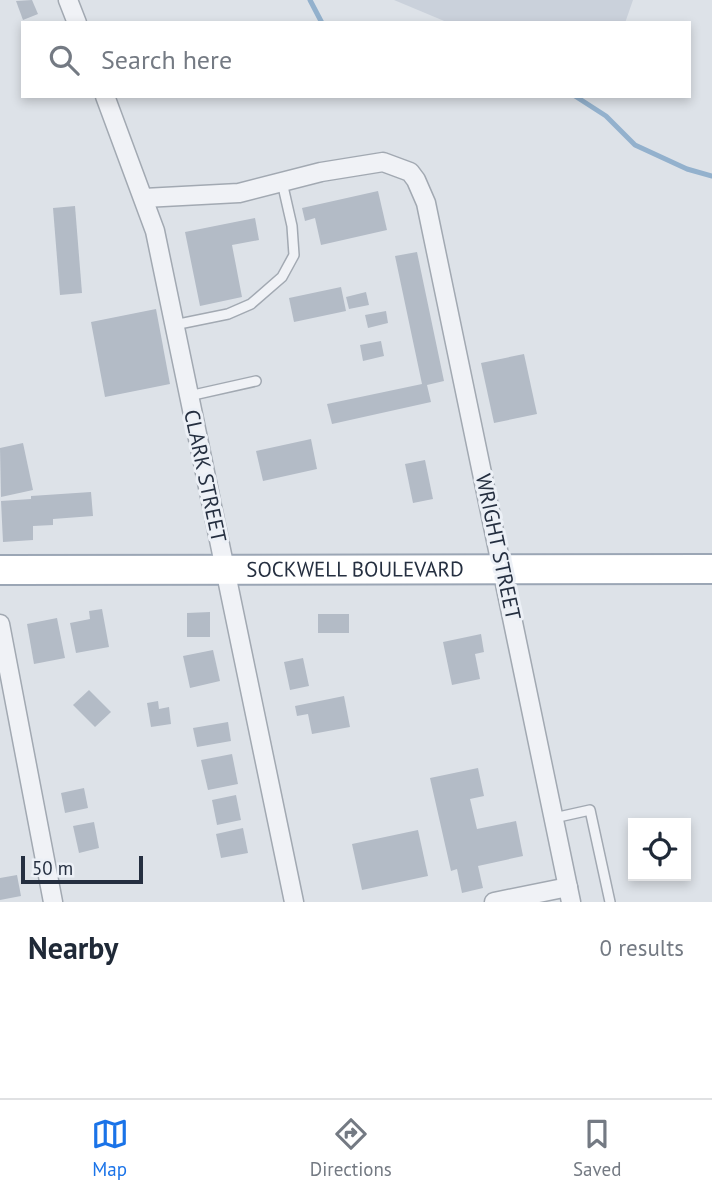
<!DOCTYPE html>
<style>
body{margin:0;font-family:"PT Sans",sans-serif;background:#f6f6f7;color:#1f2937}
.controls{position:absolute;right:21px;bottom:21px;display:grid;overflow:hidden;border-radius:0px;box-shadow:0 4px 10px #0003}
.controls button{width:63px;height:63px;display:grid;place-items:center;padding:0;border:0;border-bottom:2px solid #e0e1e3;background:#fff;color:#1f2937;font:35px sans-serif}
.scale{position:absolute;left:21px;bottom:18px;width:122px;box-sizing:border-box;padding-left:7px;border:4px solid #252f40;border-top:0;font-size:19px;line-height:24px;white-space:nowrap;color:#252f40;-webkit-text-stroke:5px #ecf0f6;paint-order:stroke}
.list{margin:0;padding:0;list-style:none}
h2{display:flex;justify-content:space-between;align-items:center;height:91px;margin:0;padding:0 28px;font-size:30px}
h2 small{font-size:23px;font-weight:400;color:#747a83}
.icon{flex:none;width:38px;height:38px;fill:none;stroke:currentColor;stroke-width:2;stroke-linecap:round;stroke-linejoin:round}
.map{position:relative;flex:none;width:712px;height:902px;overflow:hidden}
.search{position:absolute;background:#fff;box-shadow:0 4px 10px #0003;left:21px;right:21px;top:21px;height:77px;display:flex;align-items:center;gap:18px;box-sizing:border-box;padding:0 24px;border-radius:0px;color:#747a83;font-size:26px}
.sheet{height:196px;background:#fff}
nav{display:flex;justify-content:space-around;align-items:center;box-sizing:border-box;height:98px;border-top:2px solid #e0e1e3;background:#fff;font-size:19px;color:#747a83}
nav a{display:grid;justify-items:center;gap:4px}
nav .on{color:#1a73e8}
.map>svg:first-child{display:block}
.built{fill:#cad1db}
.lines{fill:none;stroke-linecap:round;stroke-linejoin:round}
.stream{stroke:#93b1cd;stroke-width:5}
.building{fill:#b3bbc6}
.lane-casing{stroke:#a2a9b2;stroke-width:12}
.street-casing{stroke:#a2a9b2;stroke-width:21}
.primary-casing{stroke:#9ba6b5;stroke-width:32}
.lane{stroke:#f0f2f6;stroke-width:9}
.street{stroke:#f0f2f6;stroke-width:18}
.primary{stroke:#fff;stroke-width:28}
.labels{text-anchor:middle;stroke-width:6;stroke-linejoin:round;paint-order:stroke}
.street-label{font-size:21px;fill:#252f40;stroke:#ecf0f6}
</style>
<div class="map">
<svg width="712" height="902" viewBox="0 0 712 902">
<rect width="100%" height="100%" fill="#dde2e8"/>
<!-- built -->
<path class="built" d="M394,0H633L625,23H449Z"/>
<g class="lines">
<!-- stream -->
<g class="stream">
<path d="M310,0L322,23"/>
<path d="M575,96L606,116L635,145L687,169L712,176"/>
</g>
</g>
<!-- building -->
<g class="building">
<path d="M32,0L38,14L23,20L16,1Z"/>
<path d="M378,191L387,230L321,245L315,218L305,221L302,208Z"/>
<path d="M75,206L82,293L60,295L53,208Z"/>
<path d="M255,218L259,240L232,245L242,297L200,306L185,232Z"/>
<path d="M417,252L444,381L427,385L431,402L332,424L327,404L422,384L395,256Z"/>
<path d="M341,287L346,311L294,322L289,298Z"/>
<path d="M366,292L369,305L349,309L346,297Z"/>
<path d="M156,309L170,384L105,397L91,322Z"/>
<path d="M386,311L388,323L368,328L365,315Z"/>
<path d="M381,341L384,356L363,361L360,345Z"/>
<path d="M524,354L537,414L494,423L481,363Z"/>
<path d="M311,439L317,469L263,481L256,451Z"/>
<path d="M23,443L33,490L1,497L0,448Z"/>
<path d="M425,460L433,499L413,503L405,464Z"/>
<path d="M91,492L93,516L53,519V525L33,526V540L3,542L1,501L31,499V496Z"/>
<path d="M102,609L109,647L76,653L70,623L90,619L89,611Z"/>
<path d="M210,612V637H187V613Z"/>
<rect x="318" y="614" width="31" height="19"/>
<path d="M57,618L65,658L34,664L27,624Z"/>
<path d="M481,634L484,652L475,654L480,679L452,685L443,642Z"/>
<path d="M213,650L220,681L190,688L183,656Z"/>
<path d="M303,658L309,686L290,690L284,662Z"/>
<path d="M89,690L111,712L95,727L73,705Z"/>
<path d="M344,696L350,727L312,734L308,714L297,716L295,706Z"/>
<path d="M158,701L159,709L169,707L171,724L151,727L147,703Z"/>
<path d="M228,722L231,741L197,747L193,728Z"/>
<path d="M232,754L238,784L208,790L201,760Z"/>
<path d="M478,768L484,796L470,799L477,829L516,821L523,856L478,866L483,888L462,893L457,869L451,871L430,778Z"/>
<path d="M84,788L88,808L65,813L61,793Z"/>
<path d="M236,795L241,820L217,825L212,800Z"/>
<path d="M94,822L99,848L79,853L73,826Z"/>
<path d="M243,828L248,853L221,858L216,834Z"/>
<path d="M418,830L428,876L362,890L352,844Z"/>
<path d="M17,875L21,896L0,900V878Z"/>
</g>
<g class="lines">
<defs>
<g id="lane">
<path d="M174,325L228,314L251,304L282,277L294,255L292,226L282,182"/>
<path d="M189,396L256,381"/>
<path d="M554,818L590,810L610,902"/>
</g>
<g id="street">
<path d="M68,0L77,23"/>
<path d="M105,96L155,231L294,902"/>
<path d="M144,198L239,193L321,172L383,162L410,172L416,180L426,203L571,902"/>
<path d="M0,624L53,902"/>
<path d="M494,902L568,887"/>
</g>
<g id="primary">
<path id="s1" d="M0,570L712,569"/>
</g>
</defs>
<!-- lane casing -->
<use href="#lane" class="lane-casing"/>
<!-- street casing -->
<use href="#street" class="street-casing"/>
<!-- primary casing -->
<use href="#primary" class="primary-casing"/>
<!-- lane -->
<use href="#lane" class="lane"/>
<!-- street -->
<use href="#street" class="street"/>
<!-- primary -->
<use href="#primary" class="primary"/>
</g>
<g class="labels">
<!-- street labels -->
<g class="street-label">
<text transform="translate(205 476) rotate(78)" y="7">CLARK STREET</text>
<text transform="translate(498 547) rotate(78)" y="7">WRIGHT STREET</text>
<text dy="7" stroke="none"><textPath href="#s1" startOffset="355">SOCKWELL BOULEVARD</textPath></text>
</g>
</g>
</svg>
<div class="controls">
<button><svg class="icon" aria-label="locate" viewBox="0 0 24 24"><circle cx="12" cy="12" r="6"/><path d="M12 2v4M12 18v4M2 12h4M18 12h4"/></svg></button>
</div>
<div class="scale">50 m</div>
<div class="search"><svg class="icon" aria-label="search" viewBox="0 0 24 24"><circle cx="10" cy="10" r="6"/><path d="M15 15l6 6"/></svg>Search here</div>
</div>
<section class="sheet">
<h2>Nearby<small>0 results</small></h2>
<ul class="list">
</ul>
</section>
<nav>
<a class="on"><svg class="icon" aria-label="map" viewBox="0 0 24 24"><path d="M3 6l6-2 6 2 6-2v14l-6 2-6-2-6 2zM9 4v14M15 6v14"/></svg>Map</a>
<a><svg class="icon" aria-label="directions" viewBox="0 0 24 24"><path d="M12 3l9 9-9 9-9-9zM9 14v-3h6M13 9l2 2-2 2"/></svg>Directions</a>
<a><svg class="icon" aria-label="saved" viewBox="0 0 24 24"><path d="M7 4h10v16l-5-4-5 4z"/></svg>Saved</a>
</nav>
